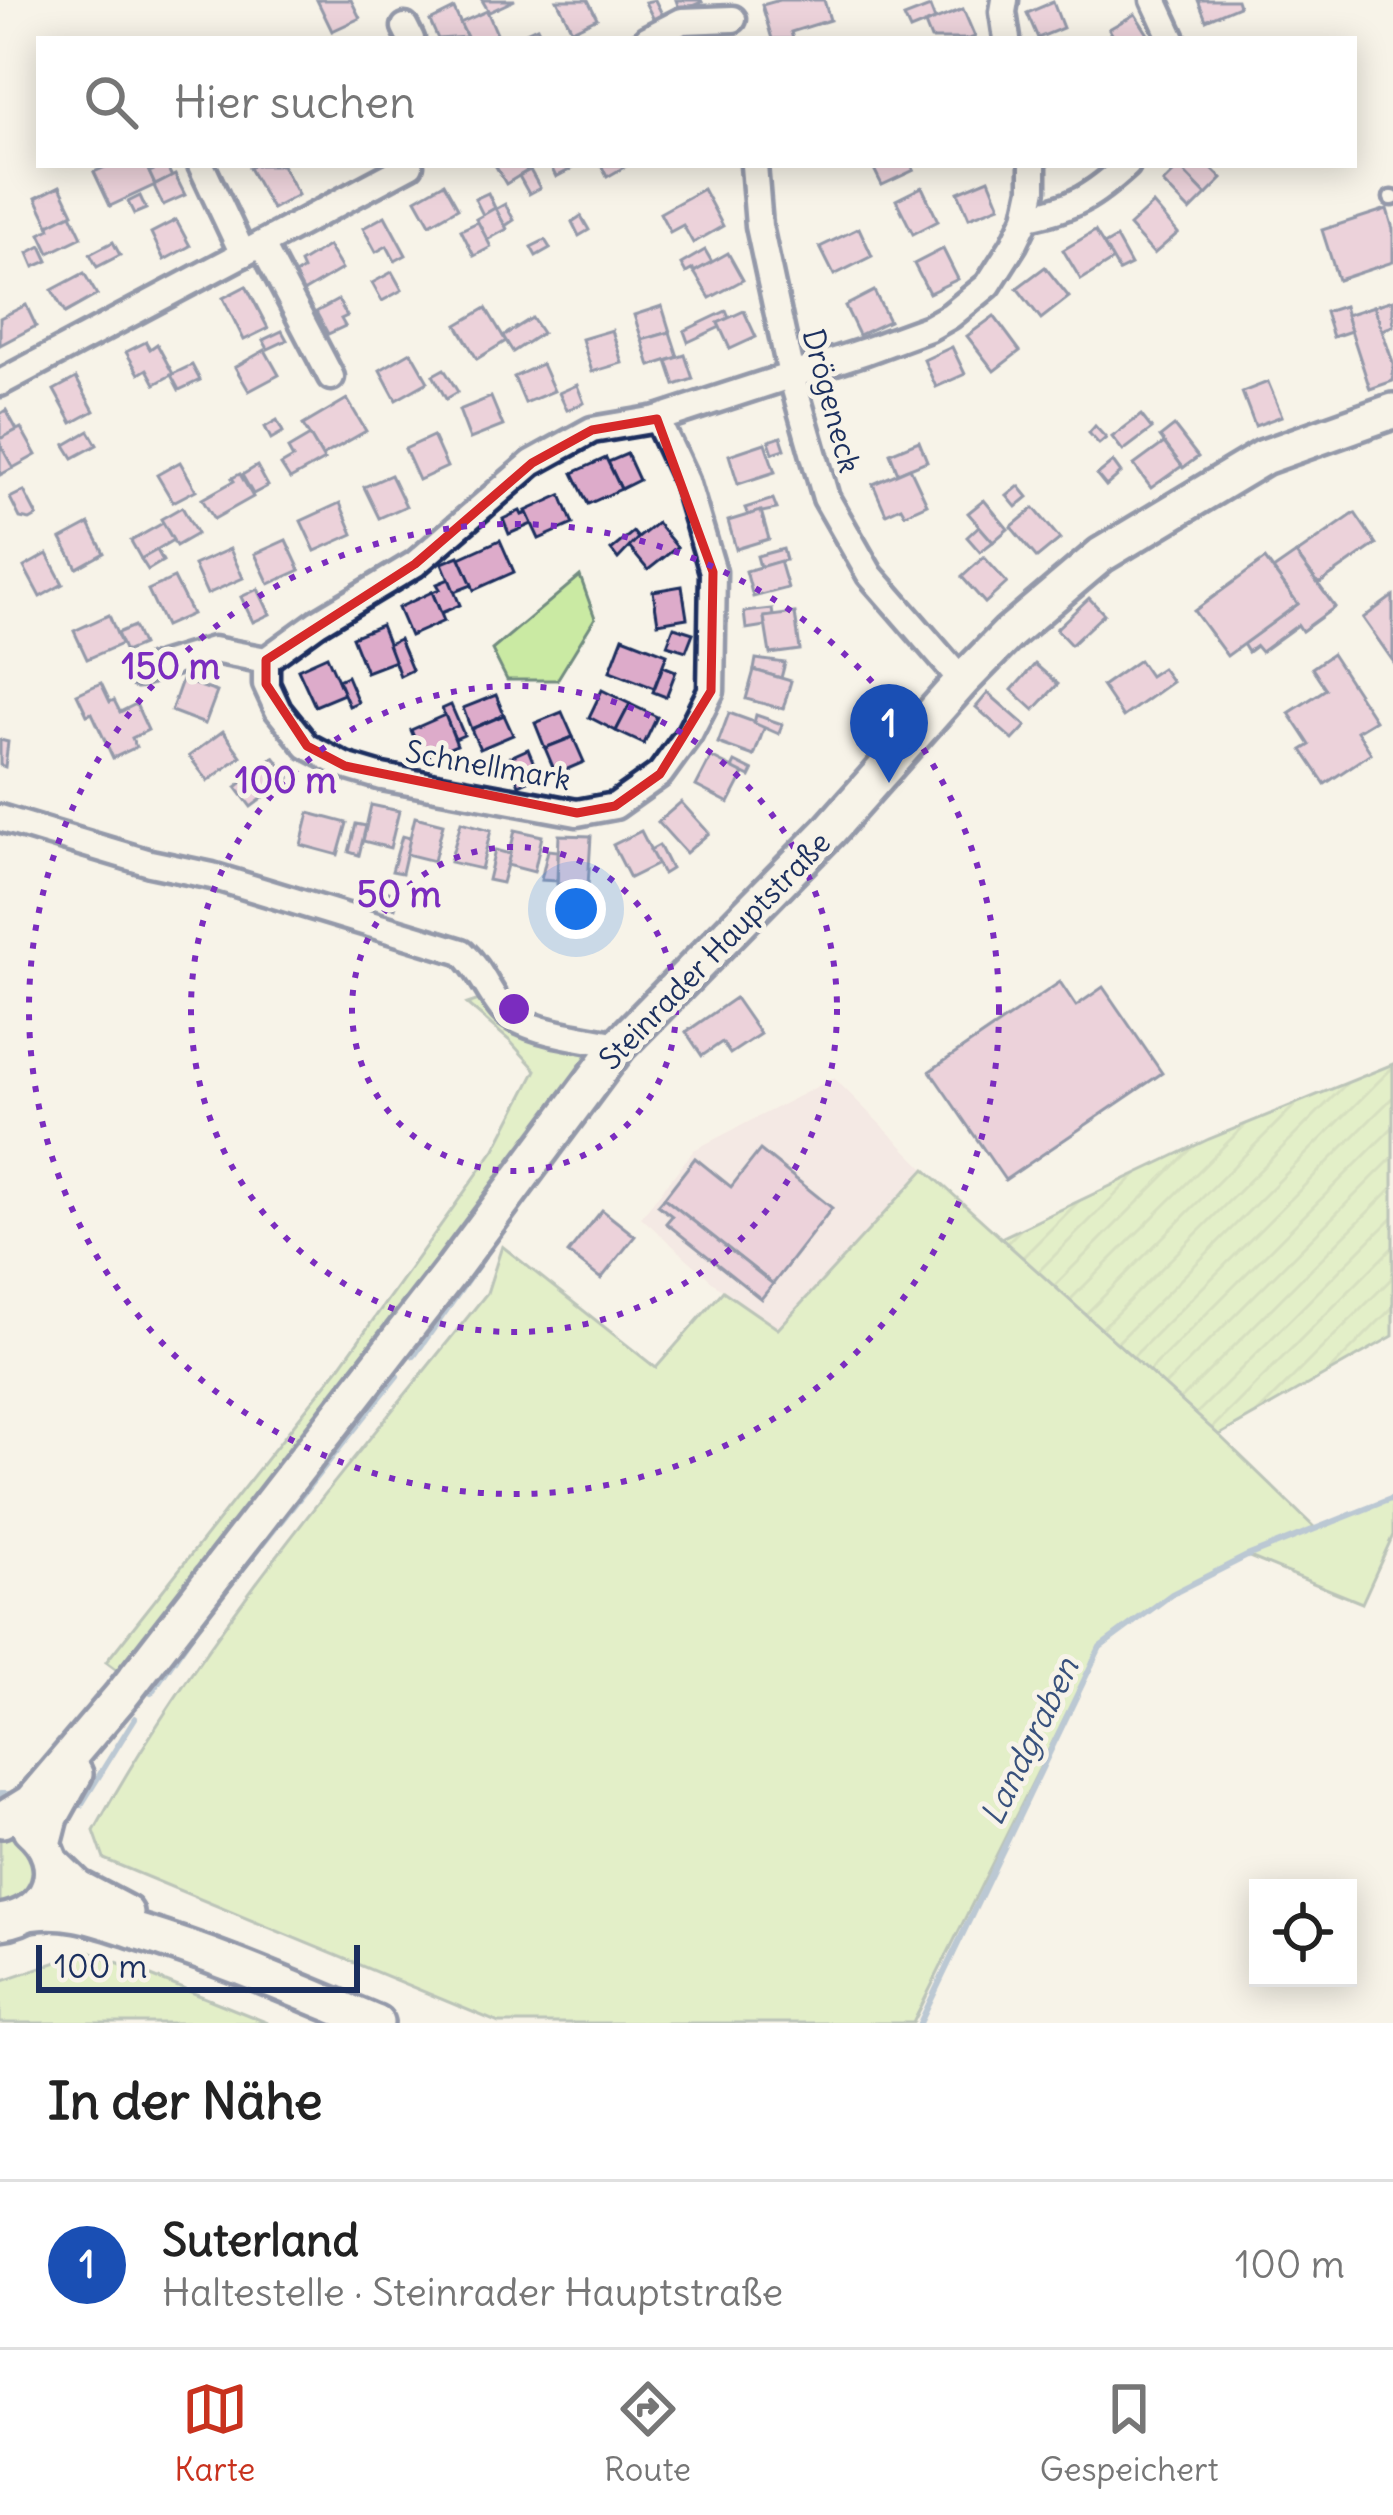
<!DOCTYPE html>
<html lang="de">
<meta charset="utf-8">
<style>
body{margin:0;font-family:Delius,sans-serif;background:#f2f2f2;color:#222}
.controls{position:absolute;right:36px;bottom:36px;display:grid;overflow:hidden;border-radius:0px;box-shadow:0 6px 30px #0003}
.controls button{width:108px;height:108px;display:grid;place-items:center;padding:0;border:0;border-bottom:3px solid #e0e0e0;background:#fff;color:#222;font:60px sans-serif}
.scale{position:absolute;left:36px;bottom:30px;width:324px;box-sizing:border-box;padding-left:12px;border:6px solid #1b2f5e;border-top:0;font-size:33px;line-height:42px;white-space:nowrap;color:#1b2f5e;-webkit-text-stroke:9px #f7f3e8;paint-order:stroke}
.you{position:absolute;left:576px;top:909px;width:42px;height:42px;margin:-30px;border:9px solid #fff;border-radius:50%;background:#1a73e8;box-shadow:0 0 0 18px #1a73e833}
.badge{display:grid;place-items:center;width:78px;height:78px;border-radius:50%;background:#c8321e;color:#fff;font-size:39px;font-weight:700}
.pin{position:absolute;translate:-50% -99px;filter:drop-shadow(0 3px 6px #0008)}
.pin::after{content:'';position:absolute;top:63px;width:42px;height:36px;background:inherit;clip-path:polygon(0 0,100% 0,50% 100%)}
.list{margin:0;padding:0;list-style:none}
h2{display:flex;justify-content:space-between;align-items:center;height:156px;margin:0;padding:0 48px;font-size:51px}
h2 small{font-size:39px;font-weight:400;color:#767676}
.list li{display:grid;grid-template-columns:78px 1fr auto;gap:36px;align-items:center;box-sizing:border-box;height:168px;padding:0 48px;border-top:3px solid #e0e0e0}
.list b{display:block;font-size:45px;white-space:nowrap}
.list p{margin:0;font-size:39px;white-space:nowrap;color:#767676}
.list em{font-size:39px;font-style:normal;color:#767676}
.icon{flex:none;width:66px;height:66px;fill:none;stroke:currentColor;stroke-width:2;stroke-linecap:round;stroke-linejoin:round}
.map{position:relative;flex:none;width:1393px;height:2023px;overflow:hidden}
.search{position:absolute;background:#fff;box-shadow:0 6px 30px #0003;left:36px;right:36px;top:36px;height:132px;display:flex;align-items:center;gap:30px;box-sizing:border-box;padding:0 42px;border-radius:0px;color:#767676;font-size:45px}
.sheet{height:324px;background:#fff}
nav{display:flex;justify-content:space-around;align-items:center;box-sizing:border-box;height:168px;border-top:3px solid #e0e0e0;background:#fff;font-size:33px;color:#767676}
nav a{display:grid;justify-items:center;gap:6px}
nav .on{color:#c8321e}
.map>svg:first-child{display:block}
.built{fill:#efdddf}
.green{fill:#caeaa3;stroke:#728c80;stroke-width:3}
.garden{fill:url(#garden-furrows);stroke:#728c80;stroke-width:3}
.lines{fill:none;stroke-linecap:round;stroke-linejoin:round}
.stream{stroke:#7194ba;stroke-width:6}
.building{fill:#ddabca;stroke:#1b2f5e;stroke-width:3}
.service-casing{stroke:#1b2f5e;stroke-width:21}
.minor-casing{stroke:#1b2f5e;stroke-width:33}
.secondary-casing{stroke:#1b2f5e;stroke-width:42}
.service{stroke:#f7f3e8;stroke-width:12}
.minor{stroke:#f7f3e8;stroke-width:24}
.secondary{stroke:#f7f3e8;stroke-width:33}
.marked{fill:none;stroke:#d62828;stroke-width:9;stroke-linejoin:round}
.ring{fill:none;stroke:#7b2cbf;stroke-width:6;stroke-dasharray:6 12}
.labels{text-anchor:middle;stroke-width:10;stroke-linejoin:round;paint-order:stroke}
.street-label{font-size:30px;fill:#1b2f5e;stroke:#f7f3e8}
.water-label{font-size:33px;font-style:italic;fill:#38517d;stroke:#f7f3e8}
.centre{fill:#7b2cbf;stroke:#f7f3e8;stroke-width:6}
.ring-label{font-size:36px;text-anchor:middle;font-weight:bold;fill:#7b2cbf;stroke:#f7f3e8;stroke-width:10;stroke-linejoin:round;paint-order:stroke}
</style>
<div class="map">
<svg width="1393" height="2023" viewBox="0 0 1393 2023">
<defs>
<pattern id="garden-furrows" width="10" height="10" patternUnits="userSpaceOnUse" patternTransform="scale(3)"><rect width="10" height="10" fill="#caeaa3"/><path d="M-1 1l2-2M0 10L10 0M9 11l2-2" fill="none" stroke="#adc98f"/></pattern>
</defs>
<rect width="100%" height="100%" fill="#f7f3e8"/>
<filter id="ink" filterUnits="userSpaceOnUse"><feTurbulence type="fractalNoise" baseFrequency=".00833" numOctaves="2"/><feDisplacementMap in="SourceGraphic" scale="24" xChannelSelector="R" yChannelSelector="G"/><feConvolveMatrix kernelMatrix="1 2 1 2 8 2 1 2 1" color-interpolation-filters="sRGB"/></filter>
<g filter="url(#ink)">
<!-- built -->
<path class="built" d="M834,1078L925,1169L778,1329L723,1291L641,1217L694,1150Z"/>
<!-- green -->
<g class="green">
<path d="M580,576L595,618L557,680H507L492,650Z"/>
<path d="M482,999L590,1050L586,1060L491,1196L121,1673L106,1662L341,1365L495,1149L536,1070L510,1041L467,1004Z"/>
<path d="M925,1169L1219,1435L1316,1529L1393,1498V1535L1362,1603L1247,1556L1172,1594L1100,1647L913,2023H499L104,1859L94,1831C201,1635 349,1466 487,1293L502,1246L656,1368L723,1291L778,1329Z"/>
<path d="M0,1834C46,1842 47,1898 0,1905Z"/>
<path d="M89,1951L268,2023H0V1981Z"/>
</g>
<!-- garden -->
<path class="garden" d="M1393,1064V1336L1219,1435L1001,1238L1209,1139Z"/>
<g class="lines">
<!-- stream -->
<g class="stream">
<path d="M414,1356L482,1260"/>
<path d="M214,1605L397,1376"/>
<path d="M151,1693L195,1630"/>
<path d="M0,1794H10"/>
<path d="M81,1805L135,1718"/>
<path d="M920,2023L1100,1647L1172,1594L1247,1556L1393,1498"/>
</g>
</g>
<!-- building -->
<g class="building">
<path d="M317,0H351L360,18L332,31Z"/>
<path d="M482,0H515L489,12Z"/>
<path d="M557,0H588L597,18L572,30Z"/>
<path d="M655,0L664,18L655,22L645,2Z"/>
<path d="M676,0H701L702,2L680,11Z"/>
<path d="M780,0H824L830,20L791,32L793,39H772L762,5Z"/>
<path d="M1198,0H1237L1239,6L1206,20Z"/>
<path d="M1053,2L1063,28L1038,38L1027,13Z"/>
<path d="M930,7L935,20L910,30L904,17Z"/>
<path d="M454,9L467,37L438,39L430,21Z"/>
<path d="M963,9L975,37L969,39H931L925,24Z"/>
<path d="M487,11L497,34L486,39H468L460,23Z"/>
<path d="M1135,14L1151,39H1115L1109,29Z"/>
<path d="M537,27L543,39H516L515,37Z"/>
<path d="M110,165H146L155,185L110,206L94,172Z"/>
<path d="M166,165L172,177L155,185L149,172Z"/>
<path d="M254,165H282L298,195L272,209L249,168Z"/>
<path d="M495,165H524L527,171L506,184Z"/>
<path d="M550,165H569L571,169L556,177Z"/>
<path d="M601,165H625L626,166L607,177Z"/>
<path d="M872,165H911L914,170L882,185Z"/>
<path d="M1181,165H1208L1222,179L1206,195L1179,167Z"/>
<path d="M1179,167L1206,195L1190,211L1163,183Z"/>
<path d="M530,170L540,188L529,194L519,176Z"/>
<path d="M175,175L185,195L163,205L154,186Z"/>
<path d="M989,179L1000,206L969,218L958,192Z"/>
<path d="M444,183L458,208L430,224L416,199Z"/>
<path d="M60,186L73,213L49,225L36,198Z"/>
<path d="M922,187L938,221L913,234L896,200Z"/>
<path d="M703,189L723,226L693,243L683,225L670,232L660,213Z"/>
<path d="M488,193L495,208L483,215L475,199Z"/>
<path d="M140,196L146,209L134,214L128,202Z"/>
<path d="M505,204L514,220L505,226L496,209Z"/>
<path d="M1153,204L1178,233L1154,254L1129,226Z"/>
<path d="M495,208L507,229L487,240L476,219Z"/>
<path d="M1387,209L1393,229V262L1338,280L1322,230Z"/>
<path d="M71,214L82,237L49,253L40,234L50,229L49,225Z"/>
<path d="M385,216L406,255L395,261L387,246L376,252L363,228Z"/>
<path d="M581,216L589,230L579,236L572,222Z"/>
<path d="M176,220L190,246L164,260L151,233Z"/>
<path d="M478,222L491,247L474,256L461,230Z"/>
<path d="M859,228L872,256L834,275L820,247Z"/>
<path d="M1095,231L1113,260L1081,280L1063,250Z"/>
<path d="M1116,238L1131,265L1119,271L1104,245Z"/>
<path d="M545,240L550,248L536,256L531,247Z"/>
<path d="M113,242L120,255L97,267L90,254Z"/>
<path d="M41,246L48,261L34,267L28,253Z"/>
<path d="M328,246L342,269L303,292L293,276L303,270L300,263Z"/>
<path d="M943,249L958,279L929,293L914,264Z"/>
<path d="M705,250L712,262L694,272L693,269L686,273L681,264Z"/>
<path d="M728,253L743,280L710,298L694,272Z"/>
<path d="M1045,267L1069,297L1041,319L1017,288Z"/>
<path d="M392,272L402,290L382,301L372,283Z"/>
<path d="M84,273L97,295L65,313L52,290Z"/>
<path d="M246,286L268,328L244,340L223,298Z"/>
<path d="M874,291L889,321L859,335L845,306Z"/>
<path d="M338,300L347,316L341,319L345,326L328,334L316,312Z"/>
<path d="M1393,300V326L1382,330L1374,306Z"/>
<path d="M26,305L36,326L0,345V318Z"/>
<path d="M662,306L670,332L642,340L634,315Z"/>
<path d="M1344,306L1351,331L1333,337L1325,312Z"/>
<path d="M1374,306L1393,363V381L1370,389L1346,315Z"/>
<path d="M486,308L506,341L477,359L457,325Z"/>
<path d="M726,311L729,318L718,323L720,327L688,342L684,331Z"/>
<path d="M744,311L756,337L730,349L718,323Z"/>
<path d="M994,316L1020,351L994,371L967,336Z"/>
<path d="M532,318L542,333L513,352L503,336Z"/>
<path d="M612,330L622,363L592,372L582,339Z"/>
<path d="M282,331L287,340L268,349L263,340Z"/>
<path d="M670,332L678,357L650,366L642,340Z"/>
<path d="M146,342L150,349L157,344L173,374L155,384L147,369L139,374L126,352Z"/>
<path d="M952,347L965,374L936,387L924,360Z"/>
<path d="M265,350L279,375L249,391L235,367Z"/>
<path d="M411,352L428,382L396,400L380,370Z"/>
<path d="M685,355L693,379L675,385L667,361Z"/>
<path d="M542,364L554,391L525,403L514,377Z"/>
<path d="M192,365L200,380L179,390L171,375Z"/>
<path d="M444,369L458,392L446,399L433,375Z"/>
<path d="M76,378L94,411L72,423L54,390Z"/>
<path d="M1268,382L1282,416L1255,426L1242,392Z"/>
<path d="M577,385L584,403L567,410L559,393Z"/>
<path d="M491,397L503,426L470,439L459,410Z"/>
<path d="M347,399L366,431L322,456L303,425Z"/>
<path d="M6,410L17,430L0,439V414Z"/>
<path d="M1141,415L1152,429L1123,451L1112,437Z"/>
<path d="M277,420L283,432L271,439L265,427Z"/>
<path d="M1095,426L1106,438L1099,444L1089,433Z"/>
<path d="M1174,426L1198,457L1183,468L1160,437Z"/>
<path d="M21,428L36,455L13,468L0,444V439Z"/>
<path d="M89,431L97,445L73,458L65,445Z"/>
<path d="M310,436L324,460L290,479L281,465L293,458L288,449Z"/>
<path d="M433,436L447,467L419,480L405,449Z"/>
<path d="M781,437L785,449L773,453L769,441Z"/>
<path d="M919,441L927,461L898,473L890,453Z"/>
<path d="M765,443L775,472L738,484L729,455Z"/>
<path d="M1164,443L1182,466L1151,488L1134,465Z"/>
<path d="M0,444L13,468L0,475Z"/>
<path d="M627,454L639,480L621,489L608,462Z"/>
<path d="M606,458L621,489L588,504L573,473Z"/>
<path d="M180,462L196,490L173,502L157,475Z"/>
<path d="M1113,462L1121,473L1106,486L1097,475Z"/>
<path d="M257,466L268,486L253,494L242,475Z"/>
<path d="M910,468L927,504L905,514L901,507L886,514L873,484Z"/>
<path d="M240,474L253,497L214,519L202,499L234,481L232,478Z"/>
<path d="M391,475L406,506L379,518L364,487Z"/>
<path d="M1019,486L1028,497L1016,507L1007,496Z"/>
<path d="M24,491L37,516L30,520L20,518L10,498Z"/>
<path d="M561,495L573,524L539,539L526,511Z"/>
<path d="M773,499L777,509L748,515L745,508Z"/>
<path d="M984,500L1008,529L993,542L968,513Z"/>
<path d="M340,503L353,534L315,551L301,521Z"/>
<path d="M182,507L197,534L176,546L161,519Z"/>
<path d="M1034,508L1060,539L1037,558L1011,527Z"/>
<path d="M520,511L522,515L527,513L532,524L509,534L503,519Z"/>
<path d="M761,511L769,539L736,549L728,521Z"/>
<path d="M1355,513L1376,544L1319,584L1296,554Z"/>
<path d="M163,523L173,540L141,559L131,541Z"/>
<path d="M657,523L677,547L648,570L628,546Z"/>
<path d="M89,524L104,553L77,568L61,539Z"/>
<path d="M979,526L993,542L980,552L967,537Z"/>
<path d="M633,532L638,538L618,559L611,550Z"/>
<path d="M286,540L300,570L269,584L255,554Z"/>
<path d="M500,540L514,572L474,590L460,558Z"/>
<path d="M230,549L243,578L207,594L194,565Z"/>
<path d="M783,549L786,560L760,567L757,556Z"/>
<path d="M157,550L163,561L148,570L141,559Z"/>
<path d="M47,554L63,584L40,597L24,567Z"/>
<path d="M1296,554L1335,607L1302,631L1298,625L1261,652L1256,646L1248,652L1243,644L1298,604L1273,570Z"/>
<path d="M459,556L472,585L454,592L442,563Z"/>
<path d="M984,557L1007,583L985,603L962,577Z"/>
<path d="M1265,559L1298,604L1227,656L1194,611Z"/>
<path d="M780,561L788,588L753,597L746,571Z"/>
<path d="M174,578L192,614L165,626L148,590Z"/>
<path d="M449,579L460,605L441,613L432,592L440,589L437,584Z"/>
<path d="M682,586L687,618L658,623L653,591Z"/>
<path d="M258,589L270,614L253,622L241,597Z"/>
<path d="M432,592L444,621L410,636L398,608Z"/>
<path d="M1393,596V661L1363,618Z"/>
<path d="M1089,598L1104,614L1071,645L1056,629Z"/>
<path d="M772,609L773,616L764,617L765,626L746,629L744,612Z"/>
<path d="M795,613L800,650L770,654L764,617Z"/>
<path d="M109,615L121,644L87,659L74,631Z"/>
<path d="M381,625L395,661L366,672L352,637Z"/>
<path d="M134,626L142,645L125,652L117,633Z"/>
<path d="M674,627L693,633L686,651L667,645Z"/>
<path d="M623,637L667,654L654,688L610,671Z"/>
<path d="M399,639L412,670L400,676L388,644Z"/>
<path d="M1332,654L1375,720L1357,731L1371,753L1325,784L1302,750L1310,745L1289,713L1326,689L1312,668Z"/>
<path d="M327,656L344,694L315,706L298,669Z"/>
<path d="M756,659L785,663L781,678L754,670Z"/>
<path d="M1139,660L1150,676L1162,668L1172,682L1123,717L1102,686Z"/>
<path d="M1035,664L1058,684L1034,710L1012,690Z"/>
<path d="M663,666L676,671L666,697L653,692Z"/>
<path d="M754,670L791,681L783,709L746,699Z"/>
<path d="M347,676L358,702L349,706L338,680Z"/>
<path d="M182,680L217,692L205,724L171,711Z"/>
<path d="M101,683L110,702L114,700L120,712L136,704L148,730L132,738L136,747L113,758L92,713L87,715L77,694Z"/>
<path d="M602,690L630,704L616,731L589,717Z"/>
<path d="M988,693L1026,726L1013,740L976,707Z"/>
<path d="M496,695L504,715L471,729L463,708Z"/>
<path d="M630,704L657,717L644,744L616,731Z"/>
<path d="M451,705L464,735L455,739L442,709Z"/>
<path d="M562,712L573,737L545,748L535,723Z"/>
<path d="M729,713L765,726L754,756L718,743Z"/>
<path d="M445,715L457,745L423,759L411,730Z"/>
<path d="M504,715L513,735L480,749L471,729Z"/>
<path d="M756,715L782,724L779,734L754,723Z"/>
<path d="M223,731L241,756L208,781L189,756Z"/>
<path d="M573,737L584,762L556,774L545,748Z"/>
<path d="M0,740L8,742L5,767L0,765Z"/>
<path d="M528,749L539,776L519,785L508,758Z"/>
<path d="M274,757L290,778L251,807L236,787Z"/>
<path d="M711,757L744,774L729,803L696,786Z"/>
<path d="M735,762L753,771L750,777L732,768Z"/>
<path d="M681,802L709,833L686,853L658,822Z"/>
<path d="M371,805L399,811L390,848L363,841Z"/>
<path d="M309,813L347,823L338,855L301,845Z"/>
<path d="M415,817L443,824L434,861L406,854Z"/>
<path d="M461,822L491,830L481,869L450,862Z"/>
<path d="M356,824L366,826L359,855L349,852Z"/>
<path d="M515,830L542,836L534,872L507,865Z"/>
<path d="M641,831L658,864L630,878L613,845Z"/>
<path d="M559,835L591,836L588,886L557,884Z"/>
<path d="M402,836L410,838L402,873L392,871Z"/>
<path d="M659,845L671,869L663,874L650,850Z"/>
<path d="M495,850L510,854L502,883L488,880Z"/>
<path d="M548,850L558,851L557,881L541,880Z"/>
<path d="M388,892L399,894L395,908L384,906Z"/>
<path d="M1060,982L1076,1006L1103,987L1162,1073L1005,1180L930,1071Z"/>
<path d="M735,998L760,1034L730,1054L722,1042L702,1056L686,1032Z"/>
<path d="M760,1150L832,1208L773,1284L664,1198L695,1158L731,1187Z"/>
<path d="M664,1198L773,1284L761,1299L666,1223L672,1216L658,1205Z"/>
<path d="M602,1210L635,1236L601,1279L568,1253Z"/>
</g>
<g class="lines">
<defs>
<path id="service" d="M1391,198H1393"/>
<g id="minor">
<path d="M1005,0L1003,12L1007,39"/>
<path d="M1154,0L1172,39"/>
<path d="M405,27L411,39"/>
<path d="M647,39L682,21L733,19"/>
<path d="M201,165L243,254"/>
<path d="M754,165L759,226L791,375L826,498L870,575L962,681"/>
<path d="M1027,217C1074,208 1093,196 1127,165"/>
<path d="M262,245L331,377"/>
<path d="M0,383L410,165"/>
<path d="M266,660V684L278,710L307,746L345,766L382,777L577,813L615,806L660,774L689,734L711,691L713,572L686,481L657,419"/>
<path d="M138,673L213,650L266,660L317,623L415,564L532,463L592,430L657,419L866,351L929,328L950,316L988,285L1014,244L1027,217L1033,189V165"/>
<path d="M0,818L150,863L212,876L462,952C481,970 486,988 501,1007C521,1033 588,1038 619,1045"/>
</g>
<g id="secondary">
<path d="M2,1820L31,1802L122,1695L452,1270L619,1045L829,831L962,681L1009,633L1101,555L1264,457L1393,411"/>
<path d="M44,1844L51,1817L75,1774"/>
<path d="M51,1862L77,1887L126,1913"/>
<path d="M28,1913C68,1906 101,1920 139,1932C220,1956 298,1991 376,2023"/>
<path d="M0,1922C51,1916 70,1863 30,1829"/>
</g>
</defs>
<!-- service casing -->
<use href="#service" class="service-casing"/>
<!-- minor casing -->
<use href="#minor" class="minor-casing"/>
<!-- secondary casing -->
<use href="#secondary" class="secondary-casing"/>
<!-- service -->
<use href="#service" class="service"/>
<!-- minor -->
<use href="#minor" class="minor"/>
<!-- secondary -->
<use href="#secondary" class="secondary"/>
</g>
</g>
<!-- marked area -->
<path d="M0 0H1393V2023H0ZM657,419L713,572L711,691L660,774L615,806L577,813L345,766L307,746L266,684V660L415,564L532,463L592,430Z" fill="#f7f3e8" fill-opacity=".55" fill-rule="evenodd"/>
<path class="marked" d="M657,419L713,572L711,691L660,774L615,806L577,813L345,766L307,746L266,684V660L415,564L532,463L592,430Z"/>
<!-- distance rings -->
<g class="ring">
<circle cx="514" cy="1009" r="162"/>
<circle cx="514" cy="1009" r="323"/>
<circle cx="514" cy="1009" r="485"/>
</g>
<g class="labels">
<!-- street labels -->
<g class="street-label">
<text transform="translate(831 401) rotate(75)" y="10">Drögeneck</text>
<text transform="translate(488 766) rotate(10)" y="10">Schnellmark</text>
<text transform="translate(715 951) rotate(-46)" y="10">Steinrader Hauptstraße</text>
</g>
<!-- water labels -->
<g class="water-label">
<text transform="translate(1029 1741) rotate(-64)" y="12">Landgraben</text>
</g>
</g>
<circle cx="514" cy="1009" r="18" class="centre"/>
<g class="ring-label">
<text x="171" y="679">150 m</text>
<text x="286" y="793">100 m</text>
<text x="399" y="907">50 m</text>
</g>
</svg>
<div class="controls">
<button><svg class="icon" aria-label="locate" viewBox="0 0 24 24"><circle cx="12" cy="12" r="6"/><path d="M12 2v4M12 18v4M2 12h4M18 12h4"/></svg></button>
</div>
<div class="scale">100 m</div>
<div class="you"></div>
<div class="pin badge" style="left:889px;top:783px;background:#1a4fb4">1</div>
<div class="search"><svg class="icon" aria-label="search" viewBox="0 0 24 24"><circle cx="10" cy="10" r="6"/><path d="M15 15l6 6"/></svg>Hier suchen</div>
</div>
<section class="sheet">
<h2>In der Nähe<small></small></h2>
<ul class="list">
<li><span class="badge" style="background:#1a4fb4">1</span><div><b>Suterland</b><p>Haltestelle · Steinrader Hauptstraße</p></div><em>100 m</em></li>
</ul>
</section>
<nav>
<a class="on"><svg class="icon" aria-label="map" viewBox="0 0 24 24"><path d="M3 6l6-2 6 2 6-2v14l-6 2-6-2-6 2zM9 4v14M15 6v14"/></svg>Karte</a>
<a><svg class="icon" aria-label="directions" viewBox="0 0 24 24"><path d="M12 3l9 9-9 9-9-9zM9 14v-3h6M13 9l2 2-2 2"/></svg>Route</a>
<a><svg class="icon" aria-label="saved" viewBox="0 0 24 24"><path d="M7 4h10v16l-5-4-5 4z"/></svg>Gespeichert</a>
</nav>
